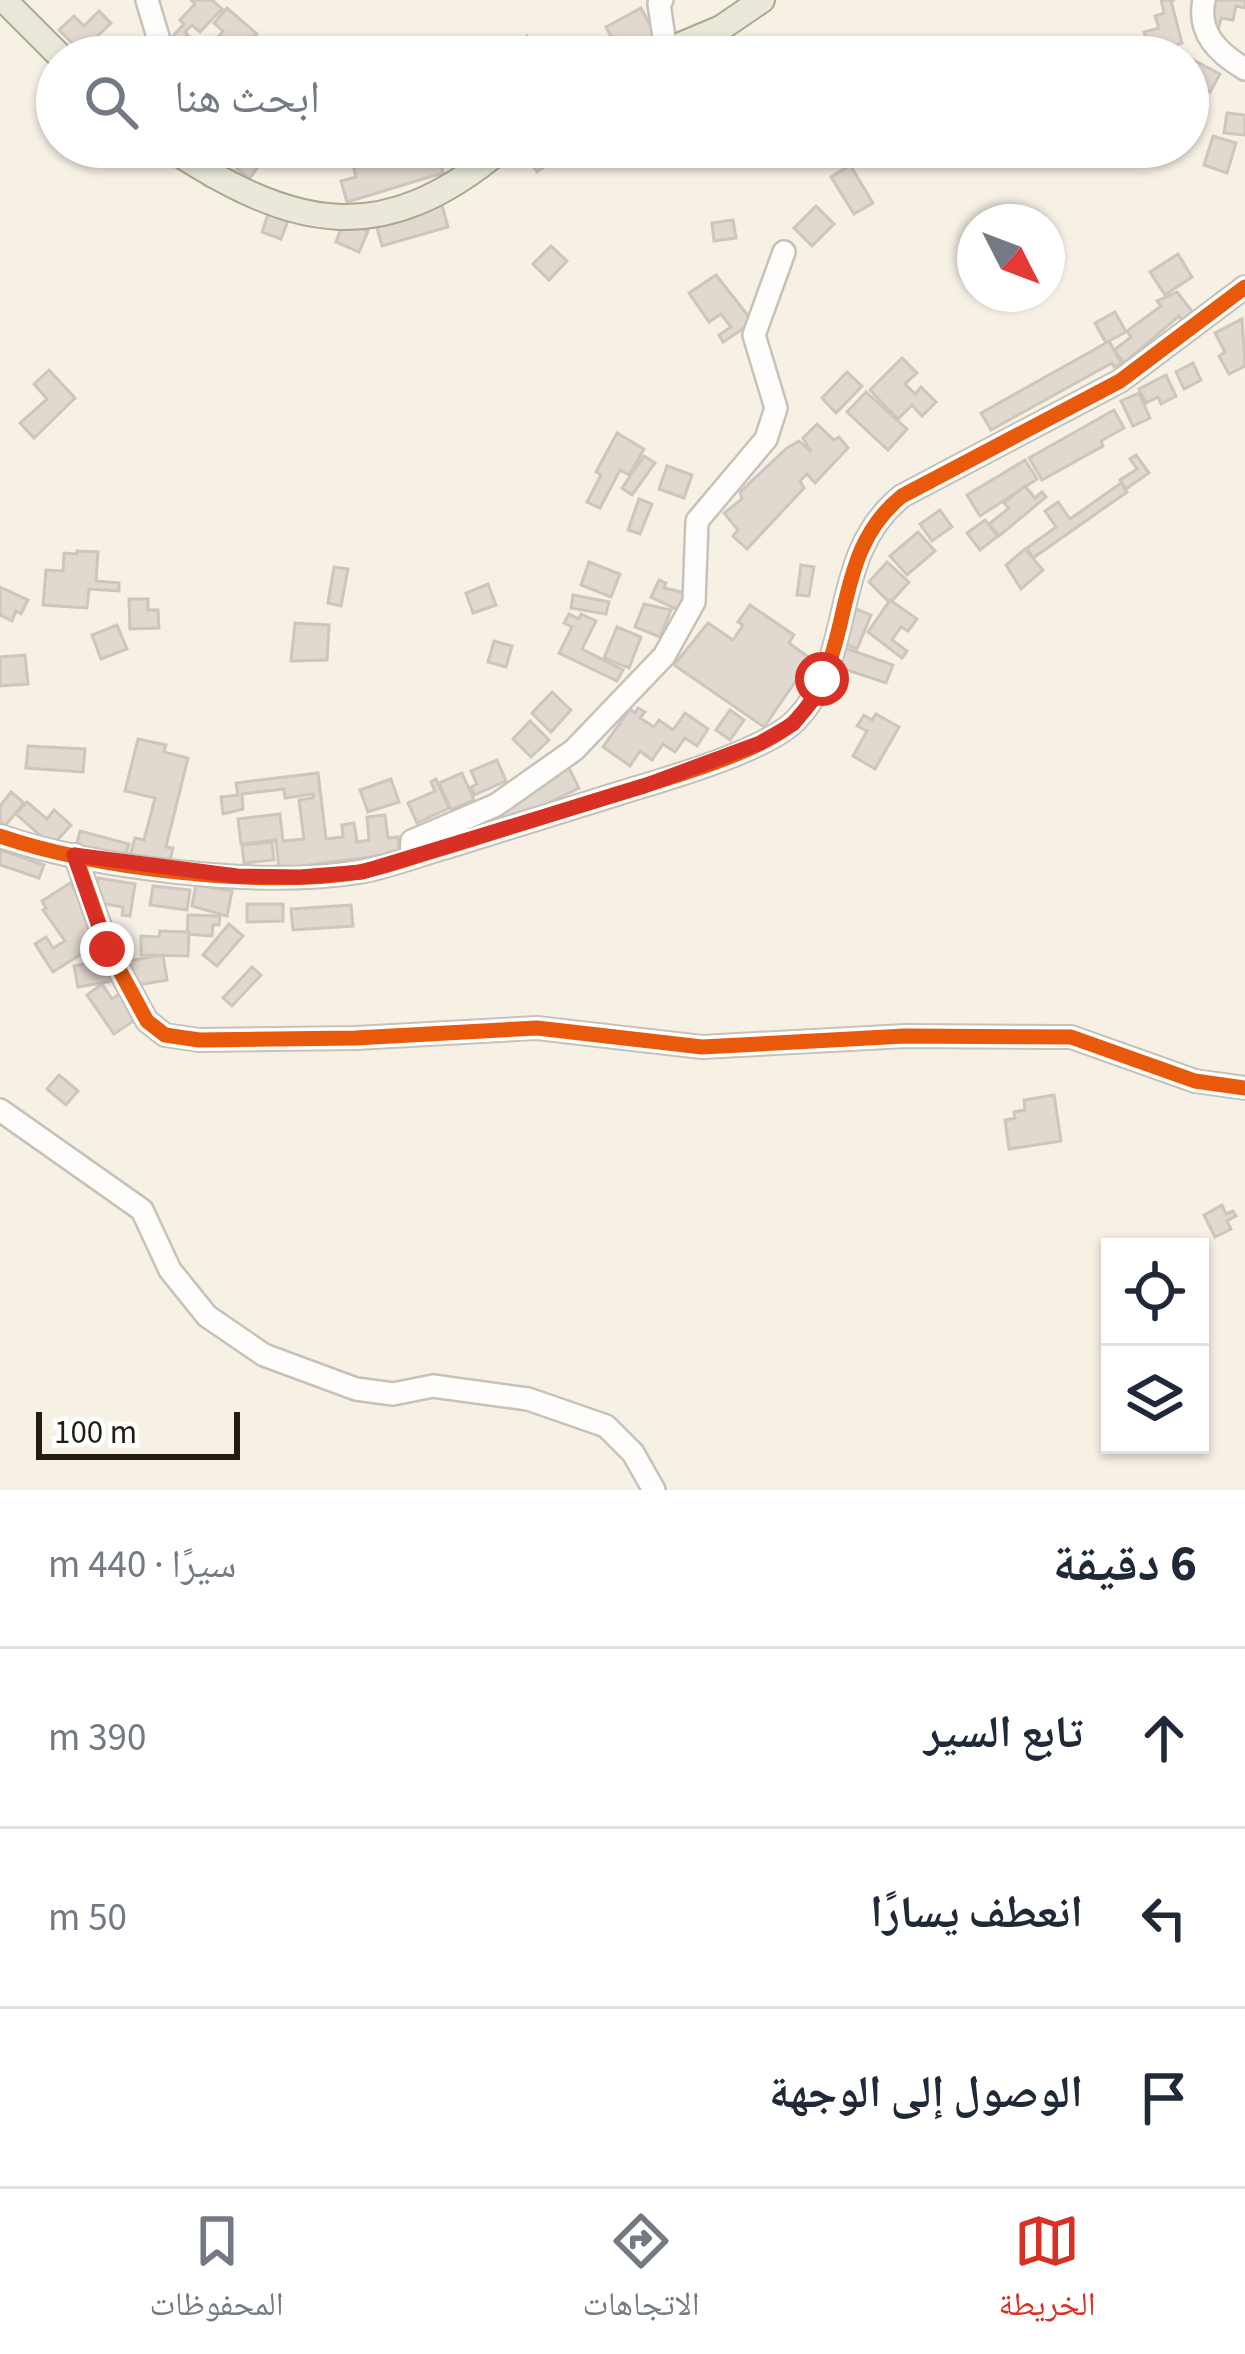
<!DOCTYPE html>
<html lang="ar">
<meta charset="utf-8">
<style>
body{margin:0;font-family:"Source Sans 3","Noto Naskh Arabic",sans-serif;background:#f6f6f7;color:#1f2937;direction:rtl}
.controls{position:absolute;right:36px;bottom:36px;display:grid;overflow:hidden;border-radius:0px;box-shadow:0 3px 9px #0004}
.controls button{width:108px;height:108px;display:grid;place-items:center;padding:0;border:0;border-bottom:3px solid #e0e1e3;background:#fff;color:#1f2937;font:60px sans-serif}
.compass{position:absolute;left:957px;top:204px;width:108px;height:108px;border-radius:50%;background:#fff;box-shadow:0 3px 9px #0004;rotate:132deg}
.scale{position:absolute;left:36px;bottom:30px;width:204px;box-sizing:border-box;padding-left:12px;border:6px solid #231d10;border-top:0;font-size:33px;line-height:42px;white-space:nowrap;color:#231d10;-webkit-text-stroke:9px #fff;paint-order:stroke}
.stop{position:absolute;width:36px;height:36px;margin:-27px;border:9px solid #d93025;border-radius:50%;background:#fff}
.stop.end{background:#d93025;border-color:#fff;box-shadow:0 3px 12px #0008}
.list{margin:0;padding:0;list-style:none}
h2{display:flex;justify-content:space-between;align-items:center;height:156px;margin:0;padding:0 48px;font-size:51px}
h2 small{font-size:39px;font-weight:400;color:#747a83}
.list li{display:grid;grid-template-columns:78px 1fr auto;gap:36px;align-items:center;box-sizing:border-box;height:180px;padding:0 48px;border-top:3px solid #e0e1e3}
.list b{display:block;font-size:45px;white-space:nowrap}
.list em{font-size:39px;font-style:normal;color:#747a83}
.icon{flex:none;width:66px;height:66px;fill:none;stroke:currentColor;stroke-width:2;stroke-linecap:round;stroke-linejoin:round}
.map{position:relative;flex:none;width:1245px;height:1490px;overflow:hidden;direction:ltr}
.search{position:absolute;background:#fff;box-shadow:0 3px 9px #0004;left:36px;right:36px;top:36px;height:132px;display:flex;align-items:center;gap:30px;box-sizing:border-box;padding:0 42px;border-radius:66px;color:#747a83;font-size:45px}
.sheet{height:696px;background:#fff}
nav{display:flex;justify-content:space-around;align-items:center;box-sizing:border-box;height:168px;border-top:3px solid #e0e1e3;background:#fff;font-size:33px;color:#747a83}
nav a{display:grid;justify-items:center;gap:6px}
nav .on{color:#d93025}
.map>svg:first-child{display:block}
.building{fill:#e1d8cf;stroke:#cec6bc;stroke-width:3}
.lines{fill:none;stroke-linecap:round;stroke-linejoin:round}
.minor-casing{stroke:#c7c2b7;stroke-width:26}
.major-casing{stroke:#aba88c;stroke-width:28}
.minor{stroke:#fefdfb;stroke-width:21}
.major{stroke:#e9e8da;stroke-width:24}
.cycleway-casing{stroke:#fff;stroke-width:22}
.cycleway{stroke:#e8590c;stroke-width:15}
.route{stroke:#d93025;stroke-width:15}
</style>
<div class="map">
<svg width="1245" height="1490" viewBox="0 0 1245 1490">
<rect width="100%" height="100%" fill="#f6f0e5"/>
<!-- building -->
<g class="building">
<path d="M191,0H212L222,9L200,32L192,25L185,32L192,40L175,57L164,46L184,24L180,20L195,4Z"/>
<path d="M1161,0H1175L1171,1L1182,43L1169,47L1172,57H1146L1144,51L1149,50L1144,32L1159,28L1155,16L1164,13Z"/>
<path d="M1211,0H1245V8L1236,6L1233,20L1221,18L1219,27L1206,25Z"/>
<path d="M227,8L257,34L238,57H208L204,54L223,31L214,23Z"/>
<path d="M641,8L655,35L620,54L606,27Z"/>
<path d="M99,11L111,23L81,52L59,30L74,16L84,26Z"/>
<path d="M527,36L538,56L495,57L521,43Z"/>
<path d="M1184,55L1220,74L1210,92L1191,81L1188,85V57Z"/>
<path d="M1227,113L1245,115V135L1224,133Z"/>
<path d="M1213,136L1236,143L1227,173L1204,165Z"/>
<path d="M241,147H272L250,178L237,169L249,152Z"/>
<path d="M451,147L454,157L440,161L443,173L347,202L341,181L356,177L351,158L366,153L364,148Z"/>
<path d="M539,147H569L570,149L537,172L530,162L543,153Z"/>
<path d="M850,165L873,203L854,214L831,177Z"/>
<path d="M442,205L448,227L382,246L376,224Z"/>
<path d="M816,206L834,224L812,246L794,228Z"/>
<path d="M270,208L290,215L281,239L262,232Z"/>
<path d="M733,220L736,238L714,241L712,223Z"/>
<path d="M344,221L368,231L359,252L336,242Z"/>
<path d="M551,246L567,261L549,280L533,264Z"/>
<path d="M1178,254L1192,277L1165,295L1150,272Z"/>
<path d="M716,275L753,322L723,342L719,335L731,327L721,314L709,322L689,293Z"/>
<path d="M1177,292L1194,314L1183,322L1179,316L1124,363L1114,350L1131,337L1127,331L1161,306L1157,301Z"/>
<path d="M1115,312L1126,332L1109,341L1121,363L1114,367L1112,363L991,430L981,413L1106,343L1095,323Z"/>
<path d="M1242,319L1245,366L1229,374L1219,356L1225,352L1215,333Z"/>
<path d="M902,358L917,373L905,384L915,394L921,387L936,402L922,416L912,405L898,419L870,390Z"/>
<path d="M1193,363L1201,380L1184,389L1176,372Z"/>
<path d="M49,370L75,398L34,438L20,423L47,399L34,384Z"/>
<path d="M847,372L862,386L836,413L822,398Z"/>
<path d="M1166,375L1176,396L1161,404L1158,397L1146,403L1139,389Z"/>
<path d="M866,392L907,429L888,450L847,412Z"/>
<path d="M1139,393L1150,418L1133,426L1121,401Z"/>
<path d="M1114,410L1124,428L1101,441L1103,446L1042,480L1029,458Z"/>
<path d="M817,424L834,440L839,437L848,448L815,483L807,474L800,481L804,488L747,549L733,536L738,530L724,513L742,499L740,492L787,448L799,441L811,452L803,438Z"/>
<path d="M617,433L644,449L629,475L620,470L600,508L587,502L601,475L596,472Z"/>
<path d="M1136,455L1149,473L1126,489L1120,480L1137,469L1130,459Z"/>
<path d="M644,456L655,463L632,495L622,488Z"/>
<path d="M1025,460L1037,479L980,516L967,495Z"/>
<path d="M667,466L692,475L684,498L659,489Z"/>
<path d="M1121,483L1127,492L1033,558L1027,548L1056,527L1045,511L1058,502L1070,519Z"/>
<path d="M1025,486L1035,498L1042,492L1046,497L999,536L989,524L1009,508L1004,503Z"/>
<path d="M639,499L652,504L640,534L628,530Z"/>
<path d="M940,510L952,527L932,541L920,524Z"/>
<path d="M985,520L998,536L980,550L967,533Z"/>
<path d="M918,532L935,551L907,575L890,556Z"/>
<path d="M1025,549L1043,570L1021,589L1006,565Z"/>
<path d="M77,551L98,552L96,581L119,583V591L89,589L87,608L43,605L46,570L63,571L64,553L77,554Z"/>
<path d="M589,562L620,574L611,597L581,585Z"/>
<path d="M887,562L909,582L890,603L869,582Z"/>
<path d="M801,565L814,567L809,596L797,595Z"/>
<path d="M334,567L348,569L341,606L328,603Z"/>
<path d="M659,580L666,583L664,588L686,593L678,610L651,597Z"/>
<path d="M488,584L496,605L473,613L466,593Z"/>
<path d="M0,587L28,600L21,614L16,611L12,621L0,615Z"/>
<path d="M573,595L609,602L606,614L571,608Z"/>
<path d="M129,599H148V610H158L159,628L130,629Z"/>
<path d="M890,600L917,619L908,631L901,627L892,640L907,651L902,658L868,632Z"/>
<path d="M644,604L671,610L660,637L635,627Z"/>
<path d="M750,605L794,635L789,643L811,659L764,727L674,665L708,623L733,640L743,625L738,622Z"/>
<path d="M849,606L871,615L857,649L835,640Z"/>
<path d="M569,614L579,619L581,614L596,621L582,649L623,670L617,681L559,653L572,627L564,623Z"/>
<path d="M295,623L329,625L327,660L291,661Z"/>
<path d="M117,625L127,649L101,659L92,635Z"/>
<path d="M617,627L641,637L629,668L604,658Z"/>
<path d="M494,641L512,646L506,667L488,662Z"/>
<path d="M845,648L893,665L886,683L838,667Z"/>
<path d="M25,655L28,684L0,686V657Z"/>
<path d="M552,692L571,710L551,732L532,713Z"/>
<path d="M638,708L645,712L640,718L654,727L659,720L673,730L685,713L708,729L697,746L685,738L675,752L663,744L652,760L640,751L630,766L603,747L630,709L635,713Z"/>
<path d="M730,710L744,720L730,740L716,730Z"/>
<path d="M876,714L899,727L875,769L853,756L867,731L857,726L864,715L872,720Z"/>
<path d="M530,721L549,740L531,757L513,739Z"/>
<path d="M138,739L166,745L164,752L188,758L166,847L173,848L169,864L130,855L135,838L144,840L155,798L125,791Z"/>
<path d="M28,746L85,749L83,772L26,768Z"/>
<path d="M497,760L506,781L474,795L471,787L477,784L471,771Z"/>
<path d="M566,762L579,788L478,837L471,824Z"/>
<path d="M318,773L326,839L343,837L342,825L354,823L357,842L369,840L367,817L385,815L388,838L398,837L400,853L279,869L276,840L241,844L238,819L280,814L283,841L304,839L299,800L313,798V794L285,798L284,789L242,794L243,809L223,814L221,797L238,795L236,783Z"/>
<path d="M462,773L474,800L451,810L439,783Z"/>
<path d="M391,779L399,802L368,812L360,790Z"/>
<path d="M436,779L449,808L417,823L408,803L435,791L431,782Z"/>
<path d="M11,792L24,803L5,826L0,822V806Z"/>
<path d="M27,802L47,819L54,810L71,825L52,846L16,814Z"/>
<path d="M80,831L129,844L124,860L76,847Z"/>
<path d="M272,842L274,860L244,863L242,845Z"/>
<path d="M0,850L44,865L39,878L0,865Z"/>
<path d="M98,878L135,884L130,916L122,915L123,907L94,902Z"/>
<path d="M70,883L105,939L53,972L35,944L46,937L53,948L65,941L43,910L46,908L42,901Z"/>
<path d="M196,885L232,891L227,916L192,906Z"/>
<path d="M153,886L190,890L187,910L150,905Z"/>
<path d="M247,904H283V921L247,922Z"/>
<path d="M351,905L353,926L293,930L291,909Z"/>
<path d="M188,915L220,916L219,925H213L212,936L187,934Z"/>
<path d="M229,924L243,936L217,966L203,955Z"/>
<path d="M160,931L189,932L188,956L141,955V936L159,937Z"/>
<path d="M163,955L167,980L132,986L128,961Z"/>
<path d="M95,962L103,975L109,974L110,965L113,981L78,987L74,966Z"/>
<path d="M252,967L261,975L232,1006L223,998Z"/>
<path d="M102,984L112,999L125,990L142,1015L114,1034L87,995Z"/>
<path d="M59,1075L78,1091L66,1105L47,1089Z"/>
<path d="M1054,1095L1061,1141L1009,1149L1005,1120L1015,1118L1014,1112L1025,1110L1024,1100Z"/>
<path d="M1222,1205L1226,1214L1233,1211L1236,1216L1227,1221L1231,1229L1215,1237L1204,1215Z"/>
</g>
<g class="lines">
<defs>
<g id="minor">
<path d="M147,0L164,57"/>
<path d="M662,0L659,4L666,51"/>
<path d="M1204,0C1197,33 1218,53 1245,69"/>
<path d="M200,147L212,176"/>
<path d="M0,836C93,868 262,888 359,872C389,867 418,855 447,847C505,829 562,811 620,793C663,780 766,751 796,720C858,656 827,556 902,496L1120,381L1245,287"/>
<path d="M75,855L108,949L147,1021L165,1035L199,1040L356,1038L537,1028L702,1047L905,1036L1071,1037L1195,1081L1245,1088"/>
<path d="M411,857L412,841L496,805L574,750L664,656L694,602L697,521L766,439L776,408L754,335L784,252"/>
<path d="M0,1110L142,1210L170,1270L207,1316L264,1355L356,1389L393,1394L433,1386L528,1399L606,1426L633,1453L654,1490"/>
</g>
<g id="major">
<path d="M4,0L61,57"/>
<path d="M652,57L721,28L762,0"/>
<path d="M168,147C293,229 381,251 504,147"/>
</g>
</defs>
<!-- minor casing -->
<use href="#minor" class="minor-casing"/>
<!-- major casing -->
<use href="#major" class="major-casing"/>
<!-- minor -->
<use href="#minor" class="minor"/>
<!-- major -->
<use href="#major" class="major"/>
<defs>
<g id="cycleway">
<path d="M0,836C93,868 262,888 359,872C389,867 418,855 447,847C505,829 562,811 620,793C663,780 766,751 796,720C858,656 827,556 902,496L1120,381L1245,287"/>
<path d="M75,855L108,949L147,1021L165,1035L199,1040L356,1038L537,1028L702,1047L905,1036L1071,1037L1195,1081L1245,1088"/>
</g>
</defs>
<!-- cycleway casing -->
<use href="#cycleway" class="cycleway-casing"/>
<!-- cycleway -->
<use href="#cycleway" class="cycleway"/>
</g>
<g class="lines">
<!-- route -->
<path class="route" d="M107,949L74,855L237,876L300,877L362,872L644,786L760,743L793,724L812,701L822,679"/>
</g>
</svg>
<div class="controls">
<button><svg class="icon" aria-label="locate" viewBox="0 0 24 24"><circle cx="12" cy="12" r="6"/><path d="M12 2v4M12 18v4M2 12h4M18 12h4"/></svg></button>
<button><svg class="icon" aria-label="layers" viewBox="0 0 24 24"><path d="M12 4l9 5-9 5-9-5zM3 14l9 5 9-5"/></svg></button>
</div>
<svg class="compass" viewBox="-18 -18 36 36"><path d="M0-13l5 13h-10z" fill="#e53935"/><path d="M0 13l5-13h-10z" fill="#747a83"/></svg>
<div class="scale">100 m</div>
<div class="stop" style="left:822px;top:679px"></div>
<div class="stop end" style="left:107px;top:949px"></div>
<div class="search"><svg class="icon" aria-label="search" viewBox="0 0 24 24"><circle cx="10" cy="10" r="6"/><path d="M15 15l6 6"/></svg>ابحث هنا</div>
</div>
<section class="sheet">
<h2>6 دقيقة<small>سيرًا · 440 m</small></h2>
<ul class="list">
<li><svg class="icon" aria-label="ahead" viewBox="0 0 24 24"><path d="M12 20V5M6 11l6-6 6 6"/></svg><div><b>تابع السير</b></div><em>390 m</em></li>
<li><svg class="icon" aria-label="left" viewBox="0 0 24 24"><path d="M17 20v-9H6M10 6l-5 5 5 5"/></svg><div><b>انعطف يسارًا</b></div><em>50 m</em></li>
<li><svg class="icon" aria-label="arrive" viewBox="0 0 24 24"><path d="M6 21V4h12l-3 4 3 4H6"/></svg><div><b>الوصول إلى الوجهة</b></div></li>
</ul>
</section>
<nav>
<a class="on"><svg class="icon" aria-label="map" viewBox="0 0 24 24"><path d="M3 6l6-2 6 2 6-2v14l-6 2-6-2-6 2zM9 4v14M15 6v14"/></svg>الخريطة</a>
<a><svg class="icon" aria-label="directions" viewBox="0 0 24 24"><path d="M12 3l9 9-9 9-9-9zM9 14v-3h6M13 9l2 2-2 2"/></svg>الاتجاهات</a>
<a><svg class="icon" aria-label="saved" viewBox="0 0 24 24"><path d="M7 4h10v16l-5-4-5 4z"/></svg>المحفوظات</a>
</nav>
